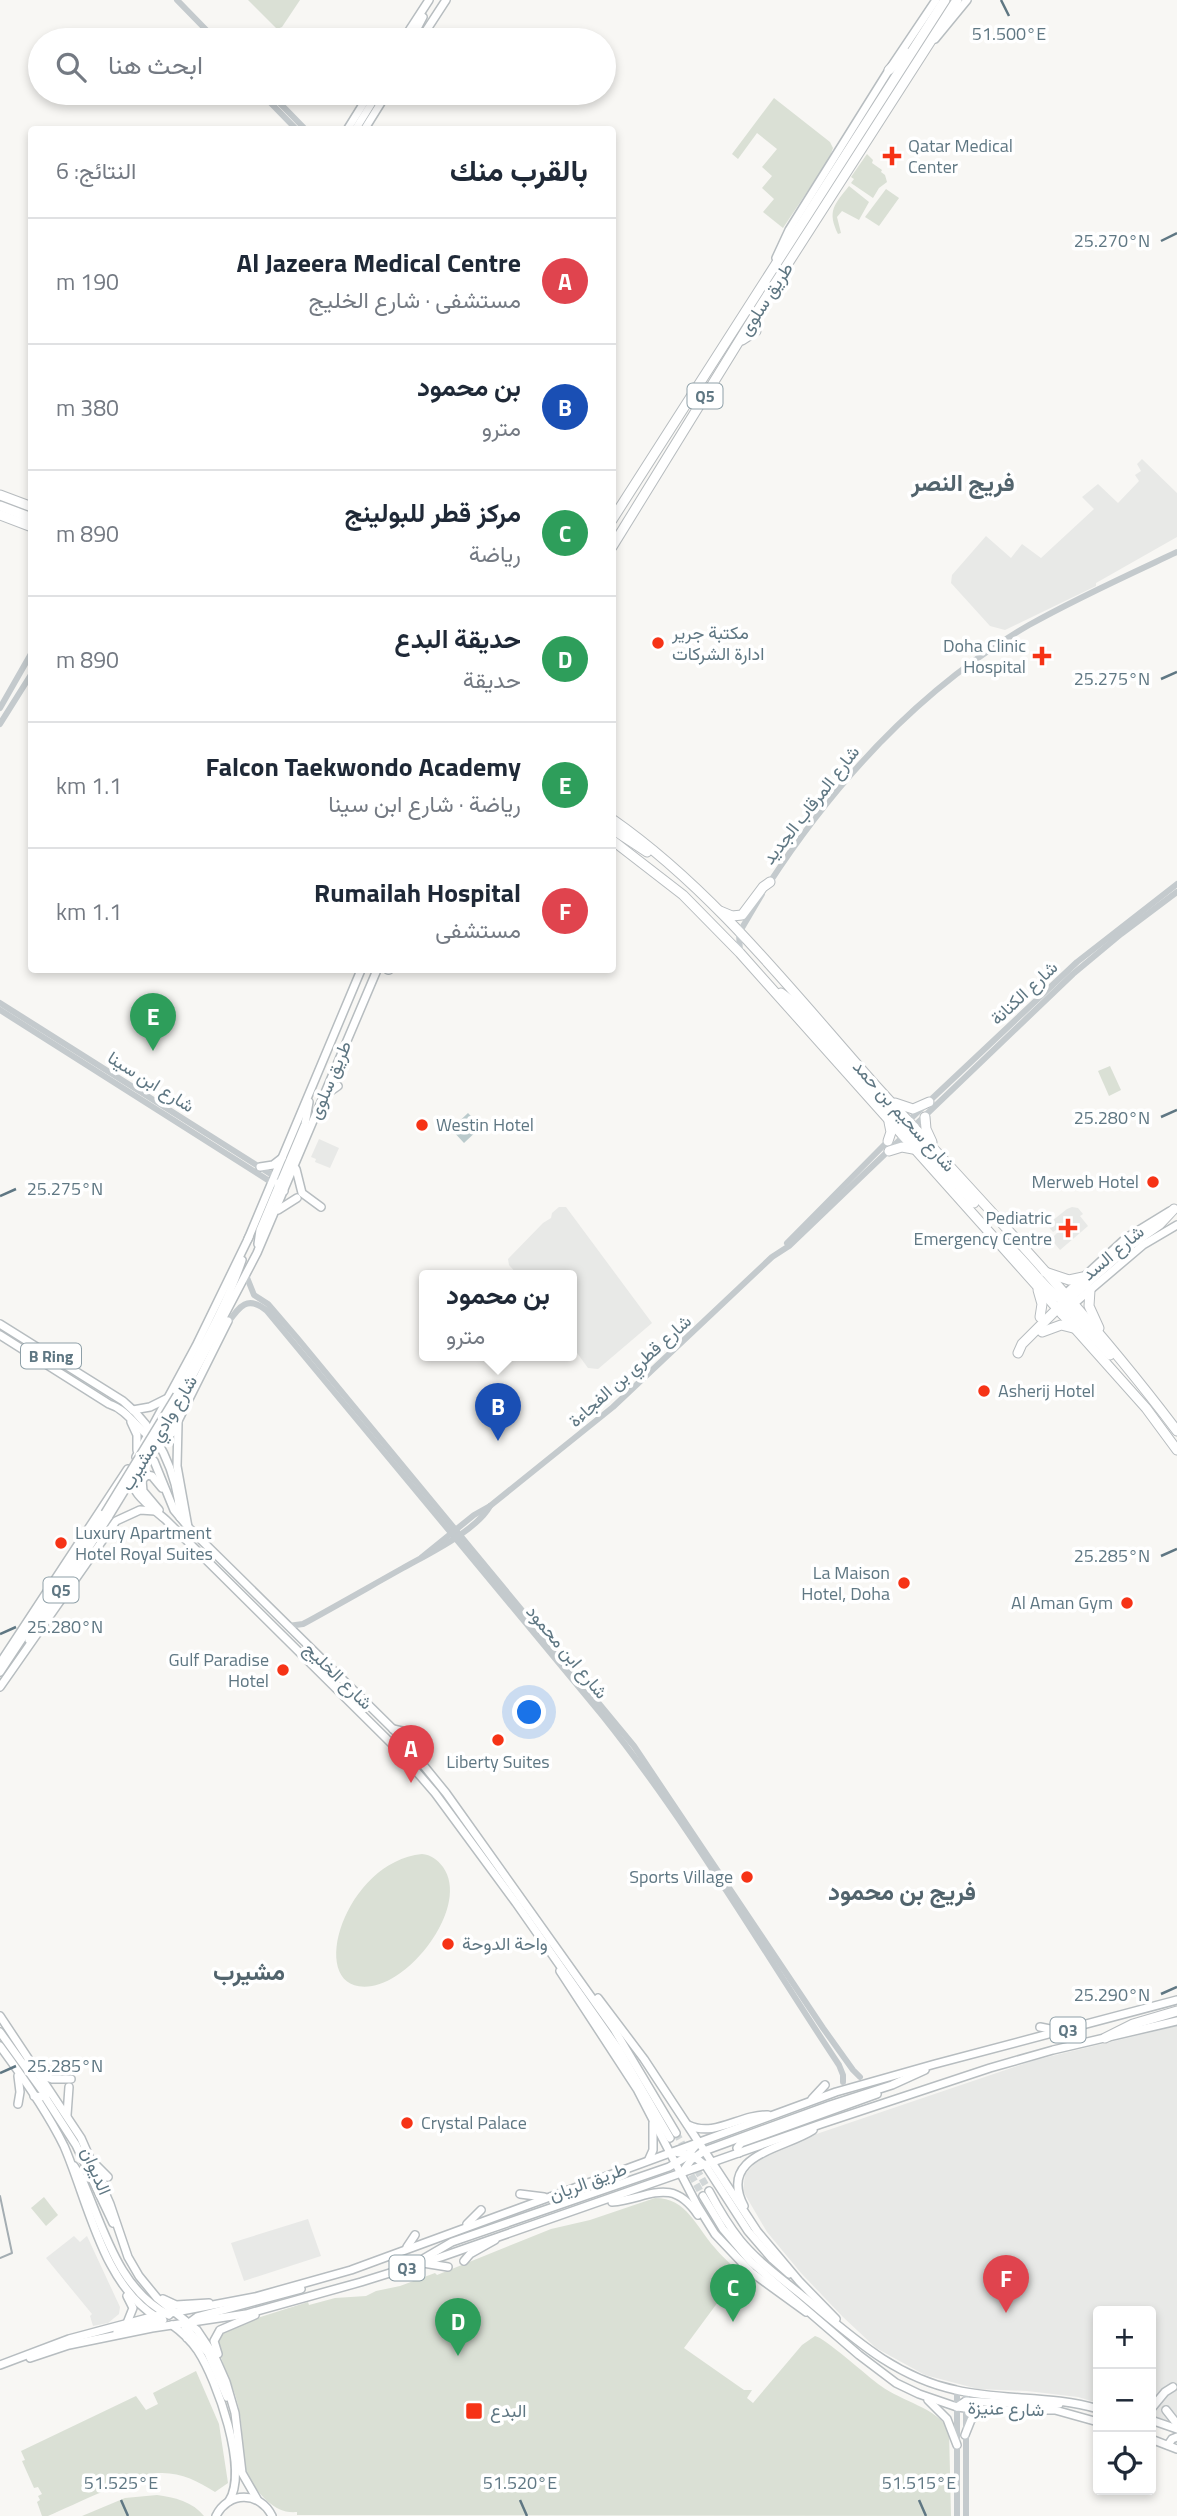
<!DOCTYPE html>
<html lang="ar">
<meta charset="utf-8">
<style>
body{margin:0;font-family:"Titillium Web",Vazirmatn,sans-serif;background:#f2f2f3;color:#1f2937;direction:rtl}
.controls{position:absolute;right:21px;bottom:21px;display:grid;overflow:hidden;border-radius:7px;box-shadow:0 4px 10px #0003}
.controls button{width:63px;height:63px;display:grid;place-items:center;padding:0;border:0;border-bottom:2px solid #e0e1e3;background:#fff;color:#1f2937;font:35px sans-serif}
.you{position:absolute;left:530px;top:1713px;width:24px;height:24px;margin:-18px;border:5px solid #fff;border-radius:50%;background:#1a73e8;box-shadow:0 0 0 10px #1a73e833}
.badge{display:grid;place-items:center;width:46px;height:46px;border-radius:50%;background:#f63316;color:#fff;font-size:23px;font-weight:700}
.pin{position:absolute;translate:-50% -58px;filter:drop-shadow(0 2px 4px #0008)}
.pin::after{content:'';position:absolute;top:37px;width:24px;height:21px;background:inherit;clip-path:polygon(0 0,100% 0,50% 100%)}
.popup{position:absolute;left:419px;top:1270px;width:158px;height:91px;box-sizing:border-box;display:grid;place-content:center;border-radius:7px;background:#fff;filter:drop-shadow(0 2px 5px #0005);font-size:23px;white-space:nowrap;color:#747a83}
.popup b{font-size:26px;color:#1f2937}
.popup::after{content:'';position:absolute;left:50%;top:100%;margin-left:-14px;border:14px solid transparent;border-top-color:#fff}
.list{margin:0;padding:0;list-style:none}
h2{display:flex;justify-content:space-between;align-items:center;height:91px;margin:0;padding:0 28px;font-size:30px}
h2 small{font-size:23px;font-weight:400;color:#747a83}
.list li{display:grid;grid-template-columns:46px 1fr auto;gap:21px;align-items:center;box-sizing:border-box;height:126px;padding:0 28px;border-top:2px solid #e0e1e3}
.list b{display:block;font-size:26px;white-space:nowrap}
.list p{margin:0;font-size:23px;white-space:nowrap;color:#747a83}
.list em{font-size:23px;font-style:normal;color:#747a83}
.icon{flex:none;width:38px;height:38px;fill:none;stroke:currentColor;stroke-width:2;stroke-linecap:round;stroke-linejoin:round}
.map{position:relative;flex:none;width:1177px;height:2516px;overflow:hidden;direction:ltr}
.search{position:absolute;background:#fff;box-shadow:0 4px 10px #0003;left:28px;top:28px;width:588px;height:77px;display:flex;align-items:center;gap:18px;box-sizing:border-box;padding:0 24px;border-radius:38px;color:#747a83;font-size:26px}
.panel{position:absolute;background:#fff;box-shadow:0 4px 10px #0003;left:28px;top:126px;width:588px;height:847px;border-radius:7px;direction:rtl}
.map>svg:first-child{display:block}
.built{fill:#e8e9e7}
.green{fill:#dae0d5}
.water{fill:#bacacc}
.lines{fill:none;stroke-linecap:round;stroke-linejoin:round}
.major-tunnel{stroke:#d2d7d8;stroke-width:7;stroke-dasharray:7 3.5;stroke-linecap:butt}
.major-casing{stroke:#b7bdc0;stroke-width:10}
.highway-casing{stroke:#b7bcbf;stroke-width:11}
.minor{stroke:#c4cacd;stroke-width:6}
.major{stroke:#fff;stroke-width:7}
.highway{stroke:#fff;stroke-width:9}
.tram{stroke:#a4adb2;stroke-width:2}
.major-bridge-casing{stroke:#b7bdc0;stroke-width:10;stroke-linecap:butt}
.major-bridge{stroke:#fff;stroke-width:7}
.ticks{fill:none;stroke:#5f7783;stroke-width:2.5}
.poi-dot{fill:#f63316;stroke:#fff;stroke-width:2.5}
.labels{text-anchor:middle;stroke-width:7;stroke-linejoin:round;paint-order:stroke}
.shield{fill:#fff;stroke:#8fa0a8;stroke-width:2}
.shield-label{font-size:16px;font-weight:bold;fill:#5f7783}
.poi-label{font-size:18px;fill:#5f7783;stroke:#fff;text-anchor:start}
.street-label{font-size:18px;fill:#5f7783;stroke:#fff}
.district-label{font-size:24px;font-weight:bold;fill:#52646d;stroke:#fff}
.ticks-label{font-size:18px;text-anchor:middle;fill:#5f7783;stroke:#fff;stroke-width:7;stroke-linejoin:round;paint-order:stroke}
</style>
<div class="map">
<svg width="1177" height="2516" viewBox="0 0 1177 2516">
<rect width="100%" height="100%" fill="#f8f7f4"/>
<!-- built -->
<g class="built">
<path d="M1142,459L1177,493V537L1096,583V586L1005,630L990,626L951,583L952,575L986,536L1011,558L1022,544L1041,558L1094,509L1082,497L1098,484L1118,503L1139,481L1135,475L1141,471L1137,464Z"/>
<path d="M319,1139L339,1148L330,1168L315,1162L316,1159L311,1157Z"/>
<path d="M559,1207H566L652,1323L598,1369L588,1368L572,1346V1275H518L509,1265L508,1259L543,1223L551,1218L552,1213Z"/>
<path d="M1072,1207L1078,1208L1083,1214L1080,1216L1088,1226L1060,1250L1051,1239L1058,1232L1056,1230L1053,1232L1047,1225L1067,1209Z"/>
<path d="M1177,2026V2427L1151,2418V2311H1098V2403L1078,2397L1027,2391L978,2389L925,2375L876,2348L843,2317L801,2273L767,2232L743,2191L745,2174L759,2159L781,2146L1035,2060Z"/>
<path d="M308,2219L321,2256L244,2281L231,2243Z"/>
<path d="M74,2236L80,2242L87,2236L120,2307L119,2314L108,2323L93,2326L90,2316L92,2314L46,2258Z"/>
</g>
<!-- green -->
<g class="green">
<path d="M248,0H300L282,27L277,29Z"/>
<path d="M774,98L830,142L833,148L829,159L783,228L763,212L774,199L762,188L772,176L762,167L777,149L757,133L738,159L732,154Z"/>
<path d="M867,154L873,160L872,163L882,170L881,172L885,175L887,182L879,188L873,198L851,183L854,179L851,177Z"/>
<path d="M849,186L869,202L859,220L842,211L837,217L841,233L838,234C827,211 834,205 849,186Z"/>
<path d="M886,189L899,198L879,226L865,217Z"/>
<path d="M1110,1066L1121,1090L1109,1096L1098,1071Z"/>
<path d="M422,1854C431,1855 437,1859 443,1867C470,1905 413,1980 372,1986C303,1997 342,1862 422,1854Z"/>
<path d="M44,2197L58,2215L46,2226L31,2208Z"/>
<path d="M655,2198C687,2198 696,2227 715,2248C725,2260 738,2271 751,2281L739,2277L732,2283L684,2348L744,2390H752L747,2398L753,2403L802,2345L815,2336C824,2337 868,2377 881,2386C901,2401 937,2408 949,2430L951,2516L297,2515V2512C284,2513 277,2509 267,2501C232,2468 248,2445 238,2405C233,2382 218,2360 217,2337L229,2327L308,2302L309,2305L335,2298L366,2296L376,2291L400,2286L435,2273L437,2275L551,2229L590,2220Z"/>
<path d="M196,2371L219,2424L228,2483L215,2492C198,2481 180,2472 159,2473C134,2475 74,2505 48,2516H42L37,2502L40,2500L38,2496L42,2494L38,2487L34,2488L22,2461L25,2460L21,2451L136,2396L146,2410L158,2404L153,2393Z"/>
<path d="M157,2495C174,2497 193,2502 204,2516H82L125,2498Z"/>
</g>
<!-- water -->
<path class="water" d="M468,1113L481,1127L464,1143L451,1129Z"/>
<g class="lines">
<!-- major-tunnel -->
<g class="major-tunnel">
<path d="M676,2133L709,2191"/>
<path d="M686,2166L703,2196"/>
</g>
<defs>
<g id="major">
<path d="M935,39L967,0"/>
<path d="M403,40L429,0"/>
<path d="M411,40L423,17"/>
<path d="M420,40L446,0"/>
<path d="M347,130L370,93"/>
<path d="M355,130L378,93"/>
<path d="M364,130L387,93"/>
<path d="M776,258L789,230L889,70L936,0"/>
<path d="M388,970H389"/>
<path d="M325,1095L338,1086"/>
<path d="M260,1167L273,1165L282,1158"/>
<path d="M296,1169L302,1193L321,1207"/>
<path d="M284,1191L281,1181L305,1124L309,1102"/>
<path d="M278,1210L297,1198"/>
<path d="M248,1239L361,970"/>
<path d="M258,1244L260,1230L278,1187V1183"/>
<path d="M1062,1297L1126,1238L1170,1211"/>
<path d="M1070,1307L1143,1245L1177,1225"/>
<path d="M0,1324L123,1401C157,1429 178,1473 180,1517"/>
<path d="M0,1335L109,1404C132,1411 142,1440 162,1441L172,1433L228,1321"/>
<path d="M177,1395C200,1351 226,1307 242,1260"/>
<path d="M181,1398L257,1253L377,970"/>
<path d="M133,1410L150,1407L166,1399"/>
<path d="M131,1422L137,1435V1450"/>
<path d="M178,1424L177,1466L188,1527"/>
<path d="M142,1454L154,1461L174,1510L189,1528L398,1734L446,1793L614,2029L676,2133"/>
<path d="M136,1457L196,1346L249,1237"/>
<path d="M128,1469C130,1494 149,1505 166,1520L397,1749L435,1793L516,1903L619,2050L670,2138"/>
<path d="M159,1510L143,1491L142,1480L147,1475L152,1476L162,1488"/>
<path d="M29,1640L109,1516"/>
<path d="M0,1663L127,1470"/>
<path d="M0,1672L105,1513"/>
<path d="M0,1687L116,1521L140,1510L155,1511"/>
<path d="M393,1729L420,1735"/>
<path d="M560,1971L637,2089L697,2205L715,2234L751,2272L806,2312"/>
<path d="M598,1998L644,2059L757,2231L799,2281L836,2319"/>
<path d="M0,2016L81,2138L110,2204L128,2257L139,2276L157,2298L197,2330L215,2357L226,2382L235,2413L242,2473L257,2499"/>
<path d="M1040,2027L1060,2031"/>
<path d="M0,2032L46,2096"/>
<path d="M0,2046C23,2077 47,2111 64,2146C88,2201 103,2286 158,2318"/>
<path d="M41,2075L52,2079H71"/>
<path d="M18,2076L20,2092L18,2104"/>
<path d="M34,2096L45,2097L76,2145L113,2223"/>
<path d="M812,2099L825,2085"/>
<path d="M67,2115L69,2087"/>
<path d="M688,2125C715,2138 740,2114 768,2115"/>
<path d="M674,2152L692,2155L706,2166L748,2231L772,2259L789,2274"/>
<path d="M739,2153L737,2148L741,2143L877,2094"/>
<path d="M649,2159L653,2150V2123"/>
<path d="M96,2165L108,2177"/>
<path d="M74,2166L81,2177C103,2226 118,2290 169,2315"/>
<path d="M681,2174L691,2160L704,2151L830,2105L892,2085L925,2070"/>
<path d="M709,2191C718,2208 728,2225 740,2240C758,2262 782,2279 804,2297C851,2336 894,2377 956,2390C1003,2401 1052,2395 1098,2409"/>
<path d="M520,2194L544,2197"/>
<path d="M703,2196L723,2229L751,2262L859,2355L896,2383L919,2394L957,2407L981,2410H1055L1098,2422"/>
<path d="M612,2202C648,2199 671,2175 698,2215"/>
<path d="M744,2206C717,2155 784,2149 813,2130"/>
<path d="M467,2224L481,2210"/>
<path d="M407,2247L415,2235"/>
<path d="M464,2261L470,2254L495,2240"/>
<path d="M416,2263L452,2242L669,2167L686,2157L698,2143"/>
<path d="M423,2263L448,2267"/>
<path d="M127,2296L133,2308L127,2323"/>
<path d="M163,2299L176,2305L209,2303"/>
<path d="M172,2325C182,2332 191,2341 198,2351C217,2380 249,2470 229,2501"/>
<path d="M185,2327L208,2353L227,2397"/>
<path d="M117,2332L163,2320"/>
<path d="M187,2338L189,2323L197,2317L301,2289"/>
<path d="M218,2354L214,2341L220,2330L255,2315"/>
<path d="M30,2358L69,2345L152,2328L246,2314L361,2282L441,2257L821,2124L990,2068L1053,2050L1177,2021"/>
<path d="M0,2365L69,2339L155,2316L255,2297L351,2270L836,2092L935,2064L1177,2000"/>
<path d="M928,2400L947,2419L957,2445"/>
<path d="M957,2407L966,2401L1039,2405L1059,2404"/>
<path d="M1151,2409L1165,2392L1173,2387"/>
<path d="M1166,2410L1177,2424"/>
<path d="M1151,2420L1177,2429"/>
<path d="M965,2435L971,2420L981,2410"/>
<path d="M1151,2439L1177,2449"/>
<path d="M1168,2445L1172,2439L1177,2437"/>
<path d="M216,2516C228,2491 260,2491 272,2516"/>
</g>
<g id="highway">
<path d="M889,70L907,53"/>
<path d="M742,340L756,331"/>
<path d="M0,495L32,507"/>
<path d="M0,506L32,518"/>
<path d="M0,515L32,527"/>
<path d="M612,520L945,0"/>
<path d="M612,547L760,307L957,0"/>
<path d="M612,819C714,890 795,995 877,1087C979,1199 1086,1310 1177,1431"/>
<path d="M612,829L647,852"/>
<path d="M612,840L683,895L740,953L1146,1408L1177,1450"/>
<path d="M720,911L732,916L742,915L763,887L770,882"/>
<path d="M781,993L794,1003L904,1128L909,1130L914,1127"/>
<path d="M895,1103L913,1109L929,1102"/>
<path d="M925,1117L926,1129L932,1142"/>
<path d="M904,1130L909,1132L974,1203"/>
<path d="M888,1141L891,1132L889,1122"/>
<path d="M889,1151L902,1147L913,1149"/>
<path d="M1000,1239C1024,1255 1047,1298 1072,1304"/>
<path d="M1045,1272L1069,1280L1083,1277"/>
<path d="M1038,1290L1042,1304L1040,1317"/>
<path d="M1090,1290L1089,1306L1099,1328"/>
<path d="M1062,1305L1068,1309L1110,1355"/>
<path d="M1062,1314L1068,1299L1130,1245L1160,1224L1174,1209"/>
<path d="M1042,1332L1061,1325L1073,1328"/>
<path d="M1018,1353L1022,1344L1060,1306"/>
<path d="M1105,2038L1133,2024L1177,2011"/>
</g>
</defs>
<!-- major casing -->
<use href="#major" class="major-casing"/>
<!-- highway casing -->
<use href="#highway" class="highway-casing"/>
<!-- minor -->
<g class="minor">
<path d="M177,0L216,40"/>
<path d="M261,93L297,130"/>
<path d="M270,93L306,130"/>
<path d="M0,708L32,652"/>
<path d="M0,724L32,673"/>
<path d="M768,885C836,780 921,688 1029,625C1077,598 1128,575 1177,552"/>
<path d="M740,953L739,933L762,894"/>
<path d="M0,1003L277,1178"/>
<path d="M0,1010L274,1184"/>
<path d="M905,1124L1077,962L1177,884"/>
<path d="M787,1243L890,1139"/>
<path d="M246,1275L254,1295L268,1304L298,1339L634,1746L823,2028L853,2070L860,2077"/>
<path d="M227,1324C239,1307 247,1294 267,1311L602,1715C690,1825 761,1948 839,2065L843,2075V2082"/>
<path d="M422,1557L474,1515L490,1506L613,1407L772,1257L789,1246L1073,974L1121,934L1177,892"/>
<path d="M288,1626L303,1624C336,1606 369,1587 403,1568C428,1554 476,1531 490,1506"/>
<path d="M957,2516V2391"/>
<path d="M966,2516V2393"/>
</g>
<!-- major -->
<use href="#major" class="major"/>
<!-- highway -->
<use href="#highway" class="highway"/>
<!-- tram -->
<path class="tram" d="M0,2196L12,2253L0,2258"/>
<defs>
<g id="major-bridge">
<path d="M105,1513L177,1395"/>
<path d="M109,1516L181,1398"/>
</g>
</defs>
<!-- major-bridge casing -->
<use href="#major-bridge" class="major-bridge-casing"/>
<!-- major-bridge -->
<use href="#major-bridge" class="major-bridge"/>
</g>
<!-- ticks -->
<path class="ticks" d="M1001,0L1009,16M1161,241L1177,233M1161,679L1177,672M1161,1117L1177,1110M0,1196L16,1189M1161,1556L1177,1549M0,1634L16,1627M1161,1994L1177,1987M0,2073L16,2066M121,2500L128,2516M520,2500L527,2516M919,2500L926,2516"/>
<!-- markers -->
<g class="poi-dot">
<path d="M888.5 145.5h7v7h7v7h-7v7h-7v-7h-7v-7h7z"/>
<circle cx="658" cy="643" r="7"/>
<path d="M1038.5 645.5h7v7h7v7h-7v7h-7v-7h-7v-7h7z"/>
<circle cx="422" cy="1125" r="7"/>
<circle cx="1153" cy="1182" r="7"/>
<path d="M1064.5 1217.5h7v7h7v7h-7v7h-7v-7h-7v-7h7z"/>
<circle cx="984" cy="1391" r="7"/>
<circle cx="61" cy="1543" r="7"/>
<circle cx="904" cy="1583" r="7"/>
<circle cx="1127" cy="1603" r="7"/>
<circle cx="283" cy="1670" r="7"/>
<circle cx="498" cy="1740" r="7"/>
<circle cx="747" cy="1877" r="7"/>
<circle cx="448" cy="1944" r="7"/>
<circle cx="407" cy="2123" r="7"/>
<rect x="465" y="2402" width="18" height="18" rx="3.5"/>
</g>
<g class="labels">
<!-- shield labels -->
<g class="shield">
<rect x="687.5" y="383.5" width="35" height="25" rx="5"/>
<rect x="21" y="1343.5" width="60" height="25" rx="5"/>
<rect x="43.5" y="1577.5" width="35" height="25" rx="5"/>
<rect x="1050.5" y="2017.5" width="35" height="25" rx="5"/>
<rect x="389.5" y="2255.5" width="35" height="25" rx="5"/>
</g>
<g class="shield-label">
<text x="705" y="402">Q5</text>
<text x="51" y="1362">B Ring</text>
<text x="61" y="1596">Q5</text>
<text x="1068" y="2036">Q3</text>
<text x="407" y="2274">Q3</text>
</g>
<!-- poi labels -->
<g class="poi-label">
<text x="908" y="152">Qatar Medical<tspan x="908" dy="21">Center</tspan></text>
<text x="672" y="639">مكتبة جرير<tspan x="672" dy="21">ادارة الشركات</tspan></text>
<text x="1026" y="652" text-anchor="end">Doha Clinic<tspan x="1026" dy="21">Hospital</tspan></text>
<text x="436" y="1131">Westin Hotel</text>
<text x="1139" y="1188" text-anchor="end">Merweb Hotel</text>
<text x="1052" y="1224" text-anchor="end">Pediatric<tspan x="1052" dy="21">Emergency Centre</tspan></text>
<text x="998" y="1397">Asherij Hotel</text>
<text x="75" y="1539">Luxury Apartment<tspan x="75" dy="21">Hotel Royal Suites</tspan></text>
<text x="890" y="1579" text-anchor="end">La Maison<tspan x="890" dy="21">Hotel, Doha</tspan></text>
<text x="1113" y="1609" text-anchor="end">Al Aman Gym</text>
<text x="269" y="1666" text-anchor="end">Gulf Paradise<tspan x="269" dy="21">Hotel</tspan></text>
<text x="498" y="1768" text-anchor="middle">Liberty Suites</text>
<text x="733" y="1883" text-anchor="end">Sports Village</text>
<text x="462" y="1950">واحة الدوحة</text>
<text x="421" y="2129">Crystal Palace</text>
<text x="490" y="2417">البدع</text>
</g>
<!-- street labels -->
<g class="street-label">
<text transform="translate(766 299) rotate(-57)" y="6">طريق سلوى</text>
<text transform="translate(811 805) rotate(-52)" y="6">شارع المرقاب الجديد</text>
<text transform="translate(1024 993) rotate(-43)" y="6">شارع الكنانة</text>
<text transform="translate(330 1080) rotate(-67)" y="6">طريق سلوى</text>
<text transform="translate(151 1082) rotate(32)" y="6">شارع ابن سينا</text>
<text transform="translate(904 1116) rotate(48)" y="6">شارع سحيم بن حمد</text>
<text transform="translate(1113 1253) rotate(-40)" y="6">شارع السد</text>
<text transform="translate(630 1371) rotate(-42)" y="6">شارع قطري بن الفجاءة</text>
<text transform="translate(159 1433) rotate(-59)" y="6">شارع وادي مشيرب</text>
<text transform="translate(567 1652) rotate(50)" y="6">شارع ابن محمود</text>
<text transform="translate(338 1676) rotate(44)" y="6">شارع الخليج</text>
<text transform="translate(96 2171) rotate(67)" y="6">الديوان</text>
<text transform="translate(588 2182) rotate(-20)" y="6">طريق الريان</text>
<text transform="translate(1006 2409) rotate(2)" y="6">شارع عنيزة</text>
</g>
<!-- district labels -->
<g class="district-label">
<text x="963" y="491">فريج النصر</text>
<text x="902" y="1900">فريج بن محمود</text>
<text x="249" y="1980">مشيرب</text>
</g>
</g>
<g class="ticks-label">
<text x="1009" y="40">51.500°E</text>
<text x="1112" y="247">25.270°N</text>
<text x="1112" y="685">25.275°N</text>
<text x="1112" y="1124">25.280°N</text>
<text x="65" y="1195">25.275°N</text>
<text x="1112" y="1562">25.285°N</text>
<text x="65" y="1633">25.280°N</text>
<text x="1112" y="2001">25.290°N</text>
<text x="65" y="2072">25.285°N</text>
<text x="121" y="2489">51.525°E</text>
<text x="520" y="2489">51.520°E</text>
<text x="919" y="2489">51.515°E</text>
</g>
</svg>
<div class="controls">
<button>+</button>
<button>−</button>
<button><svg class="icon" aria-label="locate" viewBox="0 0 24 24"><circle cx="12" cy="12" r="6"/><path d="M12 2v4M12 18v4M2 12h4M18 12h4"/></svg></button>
</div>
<div class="you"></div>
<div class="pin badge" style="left:411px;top:1783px;background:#e0444e">A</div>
<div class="pin badge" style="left:498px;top:1441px;background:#1a4fb4">B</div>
<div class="popup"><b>بن محمود</b>مترو</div>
<div class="pin badge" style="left:733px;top:2322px;background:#2e9e5b">C</div>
<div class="pin badge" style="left:458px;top:2356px;background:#2e9e5b">D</div>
<div class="pin badge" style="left:153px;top:1051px;background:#2e9e5b">E</div>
<div class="pin badge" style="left:1006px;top:2313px;background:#e0444e">F</div>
<div class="search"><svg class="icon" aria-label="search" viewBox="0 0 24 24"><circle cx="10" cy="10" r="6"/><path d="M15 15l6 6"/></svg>ابحث هنا</div>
<section class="panel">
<h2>بالقرب منك<small>النتائج: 6</small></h2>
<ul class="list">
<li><span class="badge" style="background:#e0444e">A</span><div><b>Al Jazeera Medical Centre</b><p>مستشفى · شارع الخليج</p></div><em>190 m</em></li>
<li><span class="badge" style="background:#1a4fb4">B</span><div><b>بن محمود</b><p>مترو</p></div><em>380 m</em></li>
<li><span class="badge" style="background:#2e9e5b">C</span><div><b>مركز قطر للبولينج</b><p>رياضة</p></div><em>890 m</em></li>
<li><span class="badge" style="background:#2e9e5b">D</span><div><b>حديقة البدع</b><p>حديقة</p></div><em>890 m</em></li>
<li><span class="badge" style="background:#2e9e5b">E</span><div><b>Falcon Taekwondo Academy</b><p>رياضة · شارع ابن سينا</p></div><em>1.1 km</em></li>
<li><span class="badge" style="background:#e0444e">F</span><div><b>Rumailah Hospital</b><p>مستشفى</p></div><em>1.1 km</em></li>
</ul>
</section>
</div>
